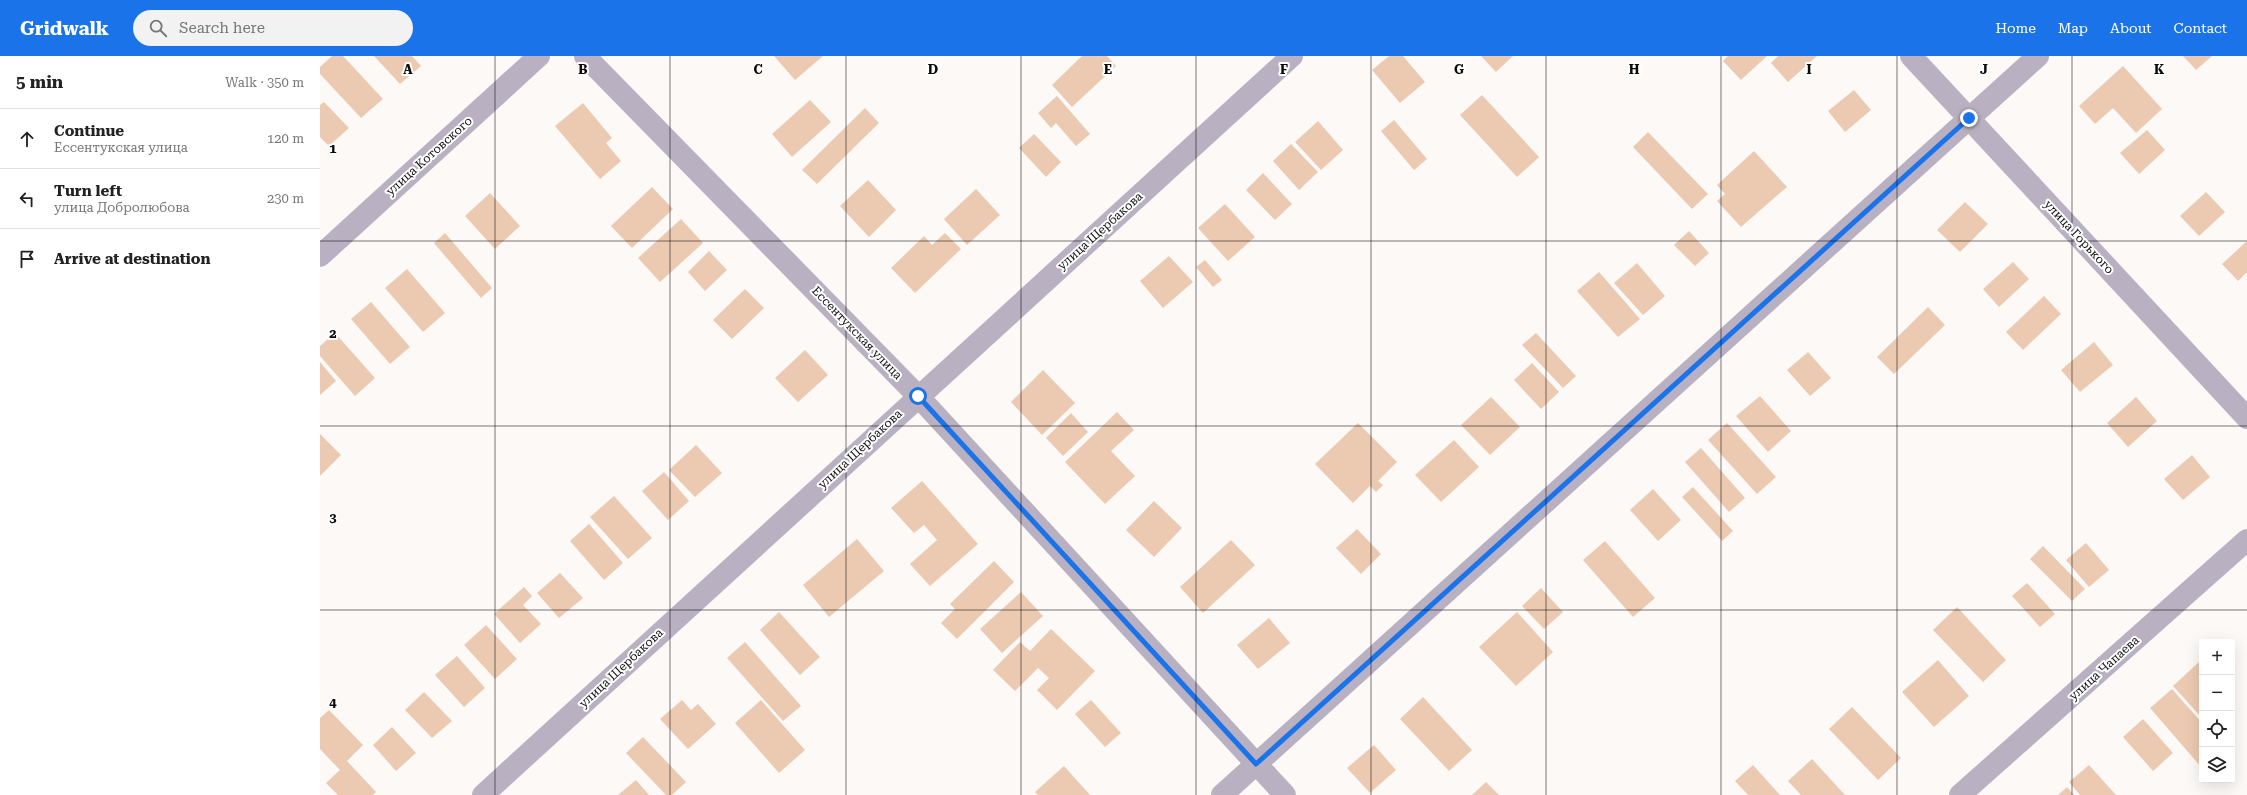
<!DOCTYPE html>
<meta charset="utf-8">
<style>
body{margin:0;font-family:"Roboto Serif",serif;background:#f2f2f2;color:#222}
.controls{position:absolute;right:12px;bottom:12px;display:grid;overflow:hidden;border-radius:4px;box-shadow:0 4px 16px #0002}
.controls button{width:36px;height:36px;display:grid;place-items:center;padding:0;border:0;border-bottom:1px solid #e0e0e0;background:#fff;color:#222;font:20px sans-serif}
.stop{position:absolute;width:12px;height:12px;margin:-9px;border:3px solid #1a73e8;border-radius:50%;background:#fff}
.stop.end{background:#1a73e8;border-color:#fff;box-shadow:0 1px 4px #0008}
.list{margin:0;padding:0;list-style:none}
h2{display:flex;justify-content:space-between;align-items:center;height:52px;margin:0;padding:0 16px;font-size:17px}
h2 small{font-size:13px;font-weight:400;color:#767676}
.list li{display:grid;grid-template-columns:26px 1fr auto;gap:12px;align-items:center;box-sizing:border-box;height:60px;padding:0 16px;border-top:1px solid #e0e0e0}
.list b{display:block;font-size:15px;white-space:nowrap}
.list p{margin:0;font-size:13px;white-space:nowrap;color:#767676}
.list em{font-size:13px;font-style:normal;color:#767676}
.icon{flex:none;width:22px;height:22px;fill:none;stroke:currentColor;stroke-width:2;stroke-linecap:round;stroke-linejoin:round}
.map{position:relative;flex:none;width:1927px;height:739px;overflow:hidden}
header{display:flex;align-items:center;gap:24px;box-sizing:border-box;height:56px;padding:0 20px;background:#1a73e8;color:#fff}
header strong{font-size:19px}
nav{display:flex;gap:22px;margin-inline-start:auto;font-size:14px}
.search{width:280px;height:36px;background:#f2f2f2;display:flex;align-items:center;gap:10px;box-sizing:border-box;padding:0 14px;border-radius:22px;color:#767676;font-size:15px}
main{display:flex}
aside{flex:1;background:#fff}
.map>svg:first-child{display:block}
.building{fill:#eccab2}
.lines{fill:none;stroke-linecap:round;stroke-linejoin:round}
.minor{stroke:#b9b1c1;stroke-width:22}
.route{stroke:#1a73e8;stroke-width:5}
.grid{fill:none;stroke:#0d0b0b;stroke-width:1;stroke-opacity:0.55}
.labels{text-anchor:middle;stroke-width:4;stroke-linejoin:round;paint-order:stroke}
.street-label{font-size:12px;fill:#0d0b0b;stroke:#fff}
.grid-label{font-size:13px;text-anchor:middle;font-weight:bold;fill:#0d0b0b;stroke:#fff;stroke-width:4;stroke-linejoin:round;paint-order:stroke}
</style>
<header>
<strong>Gridwalk</strong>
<div class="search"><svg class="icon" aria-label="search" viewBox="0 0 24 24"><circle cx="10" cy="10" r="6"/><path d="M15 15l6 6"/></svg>Search here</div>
<nav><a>Home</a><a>Map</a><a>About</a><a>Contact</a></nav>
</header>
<main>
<aside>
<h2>5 min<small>Walk · 350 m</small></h2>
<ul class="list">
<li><svg class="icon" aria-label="ahead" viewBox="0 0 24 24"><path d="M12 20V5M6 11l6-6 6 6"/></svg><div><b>Continue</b><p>Ессентукская улица</p></div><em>120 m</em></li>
<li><svg class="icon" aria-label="left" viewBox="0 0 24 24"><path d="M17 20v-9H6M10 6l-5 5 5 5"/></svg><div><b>Turn left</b><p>улица Добролюбова</p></div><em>230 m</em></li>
<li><svg class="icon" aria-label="arrive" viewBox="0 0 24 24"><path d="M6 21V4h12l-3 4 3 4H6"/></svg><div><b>Arrive at destination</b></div></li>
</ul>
</aside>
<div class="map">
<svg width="1927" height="739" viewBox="0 0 1927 739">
<rect width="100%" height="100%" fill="#fcf9f7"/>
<!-- building -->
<g class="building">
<path d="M12,0H23L63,43L41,62L0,18V11Z"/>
<path d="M54,0H92L101,10L80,28Z"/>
<path d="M454,0H503L475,24Z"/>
<path d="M762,0H787L796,10L752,51L732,29Z"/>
<path d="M1069,0H1083L1105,26L1080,47L1052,14Z"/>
<path d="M1161,0H1193L1176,16Z"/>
<path d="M1408,0H1447L1421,24L1403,5Z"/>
<path d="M1458,0H1497L1468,26L1451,7Z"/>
<path d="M1863,0H1892L1876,14Z"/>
<path d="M1803,10L1842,53L1816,77L1793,52L1775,68L1759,50Z"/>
<path d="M1534,34L1551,54L1525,76L1508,55Z"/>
<path d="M1162,39L1219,101L1197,121L1140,59Z"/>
<path d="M737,40L770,78L756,90L736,67L731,72L718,57Z"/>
<path d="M490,44L511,66L472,101L452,78Z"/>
<path d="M4,46L29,72L9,90L0,81V49Z"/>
<path d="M263,47L292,82L286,87L301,105L280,123L235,70Z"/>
<path d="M545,52L559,67L497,128L482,114Z"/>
<path d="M1074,64L1107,103L1094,114L1061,75Z"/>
<path d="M998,65L1023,94L1001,114L975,86Z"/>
<path d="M1827,74L1845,94L1819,118L1800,97Z"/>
<path d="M1328,76L1388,138L1372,153L1313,91Z"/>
<path d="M714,78L741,106L726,121L699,92Z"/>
<path d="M971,88L998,116L979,134L953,105Z"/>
<path d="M1434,95L1467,131L1421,171L1397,145L1405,138L1397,129Z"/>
<path d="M943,117L972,148L955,164L926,134Z"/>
<path d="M548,124L576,154L549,181L520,150Z"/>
<path d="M332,131L353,153L312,192L291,170Z"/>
<path d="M656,133L680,159L647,189L624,163Z"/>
<path d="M1886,136L1905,156L1879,180L1860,160Z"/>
<path d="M170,137L200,170L175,193L145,160Z"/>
<path d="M1645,146L1668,168L1640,196L1617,174Z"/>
<path d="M905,148L935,181L908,205L878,172Z"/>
<path d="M361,163L383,187L340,226L318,202Z"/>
<path d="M1369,175L1389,197L1375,210L1354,189Z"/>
<path d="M125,177L172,232L161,242L114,187Z"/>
<path d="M625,177L641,193L595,237L571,212L604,180L612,189Z"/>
<path d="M1927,185V216L1918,225L1902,208Z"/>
<path d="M389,195L407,214L385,235L368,216Z"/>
<path d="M849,200L873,226L843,252L820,225Z"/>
<path d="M885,204L902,224L893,231L876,211Z"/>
<path d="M1693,206L1709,223L1679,251L1663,233Z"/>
<path d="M1317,207L1345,240L1323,259L1294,227Z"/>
<path d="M87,213L125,257L103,276L65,232Z"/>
<path d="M1279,216L1320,263L1298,281L1257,235Z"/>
<path d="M425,233L444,252L412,283L393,264Z"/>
<path d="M1724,240L1741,258L1703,294L1686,276Z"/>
<path d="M51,246L90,291L70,308L31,263Z"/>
<path d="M1608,251L1625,269L1574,318L1557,301Z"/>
<path d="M15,277L55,322L35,340L0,300V290Z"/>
<path d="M1216,277L1256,320L1243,332L1202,289Z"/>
<path d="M1774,286L1793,309L1760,336L1741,314Z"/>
<path d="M485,294L508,319L478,346L455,322Z"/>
<path d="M1488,296L1511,322L1490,340L1467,314Z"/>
<path d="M0,306L16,325L0,339Z"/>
<path d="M1212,307L1239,336L1221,353L1194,324Z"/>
<path d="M723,314L755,347L722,379L691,346Z"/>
<path d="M1440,340L1471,375L1448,396L1416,360Z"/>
<path d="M1171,341L1200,371L1170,399L1141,369Z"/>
<path d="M1816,341L1837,365L1808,391L1787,367Z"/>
<path d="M797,356L814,374L791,395L815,420L785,448L745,406Z"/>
<path d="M751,357L768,376L743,400L726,382Z"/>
<path d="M1038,367L1077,406L1058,425L1063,429L1056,436L1050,430L1033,447L995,408Z"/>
<path d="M1407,367L1456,421L1437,438L1388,384Z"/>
<path d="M0,378L21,399L0,420Z"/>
<path d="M1134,384L1159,411L1121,446L1095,419Z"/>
<path d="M376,389L402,417L375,441L349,414Z"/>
<path d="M1381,392L1425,442L1409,456L1365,406Z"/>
<path d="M1872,399L1890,421L1863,444L1844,423Z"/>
<path d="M344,416L369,445L348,464L322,435Z"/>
<path d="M602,425L658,488L610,530L590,508L617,484L604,469L594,477L571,452Z"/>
<path d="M1373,431L1413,475L1402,485L1362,441Z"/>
<path d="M1333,433L1361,464L1338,485L1310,454Z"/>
<path d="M294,440L332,482L308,503L270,461Z"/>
<path d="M834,445L862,472L834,501L806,474Z"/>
<path d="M269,468L303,507L284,524L250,485Z"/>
<path d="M1037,473L1061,498L1041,518L1016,492Z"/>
<path d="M537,483L564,515L509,561L483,529Z"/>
<path d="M911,484L935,509L883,557L860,531Z"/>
<path d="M1285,485L1335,542L1313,561L1263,504Z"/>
<path d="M1766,487L1789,514L1769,531L1746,504Z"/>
<path d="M1723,490L1765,533L1752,545L1710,503Z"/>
<path d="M674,505L694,526L637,583L621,567L635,553L630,548Z"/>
<path d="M240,517L263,542L239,562L217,537Z"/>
<path d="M1707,527L1735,558L1720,571L1692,540Z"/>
<path d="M204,531L212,540L203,549L221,568L200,587L174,558Z"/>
<path d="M1221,532L1243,556L1224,573L1202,550Z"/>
<path d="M701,536L723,560L682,597L660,573Z"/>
<path d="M1637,551L1686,604L1663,626L1613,574Z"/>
<path d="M459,556L500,601L480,619L440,574Z"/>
<path d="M1197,556L1233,596L1196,630L1159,591Z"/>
<path d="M949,562L970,587L938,613L917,589Z"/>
<path d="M166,569L197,603L175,623L144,589Z"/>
<path d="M731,573L775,615L737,654L717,634L729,622L718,612L695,635L673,614L700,586L710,595Z"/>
<path d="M425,586L481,650L463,665L407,602Z"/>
<path d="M137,600L165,632L144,651L115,619Z"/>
<path d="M1618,604L1649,640L1614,671L1582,636Z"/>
<path d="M1879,606L1882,609V662L1853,630Z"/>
<path d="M1852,633L1882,667V712L1830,652Z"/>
<path d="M104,636L132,665L112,682L85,654Z"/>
<path d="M1103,641L1152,694L1129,715L1080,663Z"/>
<path d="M362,644L371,654L378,648L396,668L368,693L340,663Z"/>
<path d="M441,644L485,694L459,717L415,667Z"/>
<path d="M771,644L801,677L785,691L755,658Z"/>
<path d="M1532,651L1581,702L1558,724L1509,673Z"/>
<path d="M9,654L43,689L27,705L56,736L53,739H18L6,727L20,714L0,693V662Z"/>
<path d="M1823,663L1853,697L1833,715L1803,681Z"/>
<path d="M72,671L96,697L76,715L53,689Z"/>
<path d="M323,681L366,726L352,739H346L306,697Z"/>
<path d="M1054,689L1076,714L1050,737L1027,712Z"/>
<path d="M1492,703L1525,739H1481L1468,725Z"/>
<path d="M1433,709L1460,739H1428L1415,725Z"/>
<path d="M1769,709L1796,739H1760L1749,726Z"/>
<path d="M744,710L770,739H718L715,736Z"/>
<path d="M316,724L329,739H298Z"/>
<path d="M1166,726L1179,739H1152Z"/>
<path d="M1747,731L1754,739H1738Z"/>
</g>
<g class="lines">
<!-- minor -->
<g class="minor">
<path d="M265,0L598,340L965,739"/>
<path d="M1591,0L1927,362"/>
<path d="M0,200L219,0"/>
<path d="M163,739L972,0"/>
<path d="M902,739L1718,0"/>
<path d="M1640,739L1927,484"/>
</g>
</g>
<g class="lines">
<!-- route -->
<path class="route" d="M598,340L936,708L1649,62"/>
</g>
<!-- grid -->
<path class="grid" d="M175,0V739M350,0V739M526,0V739M701,0V739M876,0V739M1051,0V739M1226,0V739M1401,0V739M1577,0V739M1752,0V739M0,185H1927M0,370H1927M0,554H1927"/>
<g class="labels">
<!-- street labels -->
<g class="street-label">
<text transform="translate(109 100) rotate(-42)" y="4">улица Котовского</text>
<text transform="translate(780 175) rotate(-42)" y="4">улица Щербакова</text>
<text transform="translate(1759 181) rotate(47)" y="4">улица Горького</text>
<text transform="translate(537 277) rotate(46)" y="4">Ессентукская улица</text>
<text transform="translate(540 393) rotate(-43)" y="4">улица Щербакова</text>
<text transform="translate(301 612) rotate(-43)" y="4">улица Щербакова</text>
<text transform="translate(1784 612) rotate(-42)" y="4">улица Чапаева</text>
</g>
</g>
<g class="grid-label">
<text x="88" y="18">A</text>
<text x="263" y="18">B</text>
<text x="438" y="18">C</text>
<text x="613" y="18">D</text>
<text x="788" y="18">E</text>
<text x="964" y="18">F</text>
<text x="1139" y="18">G</text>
<text x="1314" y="18">H</text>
<text x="1489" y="18">I</text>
<text x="1664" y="18">J</text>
<text x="1839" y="18">K</text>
<text x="13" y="97">1</text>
<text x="13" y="282">2</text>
<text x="13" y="466">3</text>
<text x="13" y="651">4</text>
</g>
</svg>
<div class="controls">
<button>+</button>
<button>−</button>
<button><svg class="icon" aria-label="locate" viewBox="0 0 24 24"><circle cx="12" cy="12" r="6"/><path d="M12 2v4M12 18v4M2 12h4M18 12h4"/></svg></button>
<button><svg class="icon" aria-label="layers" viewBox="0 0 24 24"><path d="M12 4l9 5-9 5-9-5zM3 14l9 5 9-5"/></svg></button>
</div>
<div class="stop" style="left:598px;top:340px"></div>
<div class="stop end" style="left:1649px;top:62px"></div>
</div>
</main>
